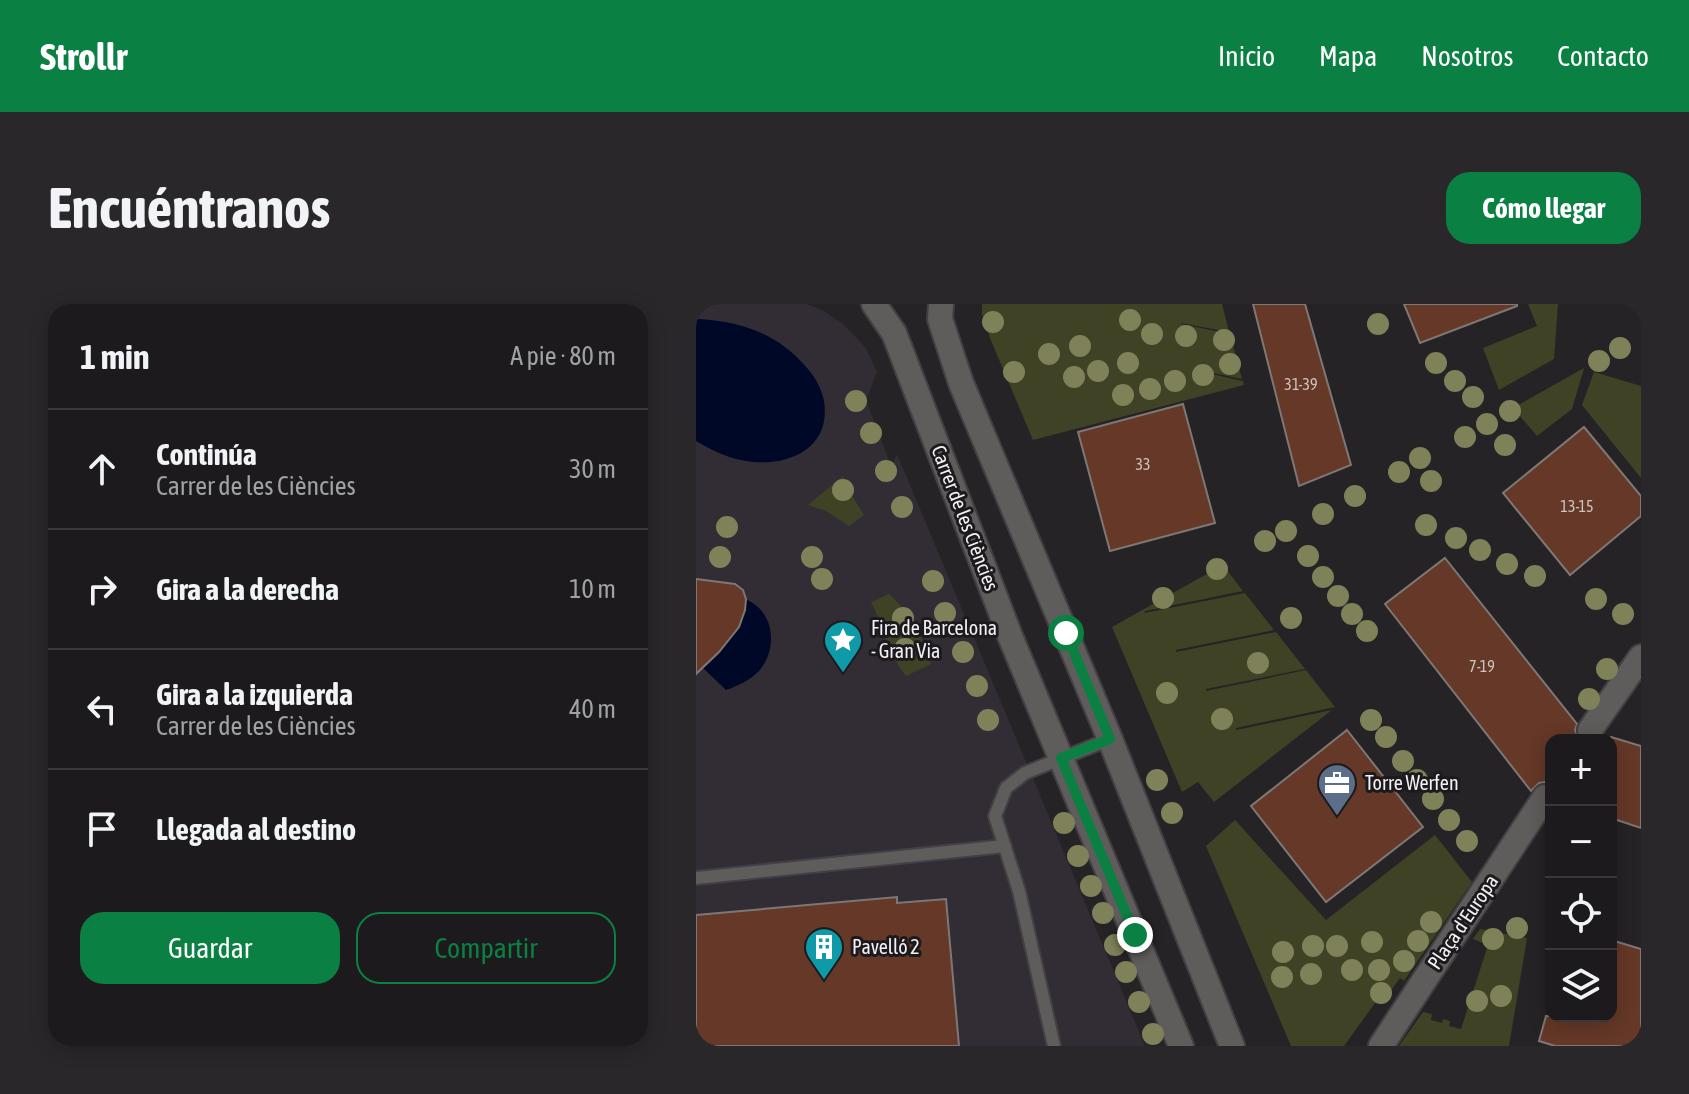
<!DOCTYPE html>
<html lang="es">
<meta charset="utf-8">
<style>
body{margin:0;font-family:"Asap Condensed",sans-serif;background:#29272a;color:#f1f3f6}
.controls{position:absolute;right:24px;bottom:24px;display:grid;overflow:hidden;border-radius:16px;box-shadow:0 4px 20px #0003}
.controls button{width:72px;height:72px;display:grid;place-items:center;padding:0;border:0;border-bottom:2px solid #3a383b;background:#1c1a1d;color:#f1f3f6;font:40px sans-serif}
.stop{position:absolute;width:24px;height:24px;margin:-18px;border:6px solid #0b8043;border-radius:50%;background:#fff}
.stop.end{background:#0b8043;border-color:#fff;box-shadow:0 2px 8px #0008}
.list{margin:0;padding:0;list-style:none}
h2{display:flex;justify-content:space-between;align-items:center;height:104px;margin:0;padding:0 32px;font-size:34px}
h2 small{font-size:26px;font-weight:400;color:#a0a1a4}
.list li{display:grid;grid-template-columns:52px 1fr auto;gap:24px;align-items:center;box-sizing:border-box;height:120px;padding:0 32px;border-top:2px solid #3a383b}
.list b{display:block;font-size:30px;white-space:nowrap}
.list p{margin:0;font-size:26px;white-space:nowrap;color:#a0a1a4}
.list em{font-size:26px;font-style:normal;color:#a0a1a4}
.actions{display:flex;gap:16px;padding:24px 32px}
.actions a{flex:1;padding:18px 0;border:2px solid #0b8043;border-radius:24px;text-align:center;font-size:28px;color:#0b8043}
.actions .main{background:#0b8043;color:#fff}
.icon{flex:none;width:44px;height:44px;fill:none;stroke:currentColor;stroke-width:2;stroke-linecap:round;stroke-linejoin:round}
.map{position:relative;flex:none;width:945px;height:742px;overflow:hidden;border-radius:24px}
header{display:flex;align-items:center;gap:48px;box-sizing:border-box;height:112px;padding:0 40px;background:#0b8043;color:#fff}
header strong{font-size:38px}
nav{display:flex;gap:44px;margin-inline-start:auto;font-size:28px}
.intro{display:flex;align-items:center;justify-content:space-between;box-sizing:border-box;height:192px;padding:0 48px}
h1{margin:0;font-size:56px}
.button{padding:20px 36px;border-radius:24px;background:#0b8043;color:#fff;font-size:28px;font-weight:700}
main{display:flex;gap:48px;padding:0 48px}
aside{flex:1;background:#1c1a1d;border-radius:24px;box-shadow:0 4px 20px #0003}
.map>svg:first-child{display:block}
.built{fill:#322c35}
.green{fill:#3f4225}
.water{fill:#000827}
.building{fill:#653827;stroke:#7d7875;stroke-width:2}
.lines{fill:none;stroke-linecap:round;stroke-linejoin:round}
.lane-casing{stroke:#434044;stroke-width:16}
.street-casing{stroke:#434044;stroke-width:28}
.lane{stroke:#5f5c5c;stroke-width:12}
.street{stroke:#5f5c5c;stroke-width:24}
.tree{fill:#7f8158}
.route{stroke:#0b8043;stroke-width:10}
.labels{text-anchor:middle;stroke-width:6;stroke-linejoin:round;paint-order:stroke}
.number-label{font-size:16px;fill:#d0c3c0}
.street-label{font-size:20px;fill:#f3f1f3;stroke:#1d1a1e}
.poi-label{font-size:20px;fill:#f3f1f3;stroke:#1d1a1e;text-anchor:start}
</style>
<header>
<strong>Strollr</strong>
<nav><a>Inicio</a><a>Mapa</a><a>Nosotros</a><a>Contacto</a></nav>
</header>
<div class="intro"><h1>Encuéntranos</h1><a class="button">Cómo llegar</a></div>
<main>
<aside>
<h2>1 min<small>A pie · 80 m</small></h2>
<ul class="list">
<li><svg class="icon" aria-label="ahead" viewBox="0 0 24 24"><path d="M12 20V5M6 11l6-6 6 6"/></svg><div><b>Continúa</b><p>Carrer de les Ciències</p></div><em>30 m</em></li>
<li><svg class="icon" aria-label="right" viewBox="0 0 24 24"><path d="M7 20v-9h11M14 6l5 5-5 5"/></svg><div><b>Gira a la derecha</b></div><em>10 m</em></li>
<li><svg class="icon" aria-label="left" viewBox="0 0 24 24"><path d="M17 20v-9H6M10 6l-5 5 5 5"/></svg><div><b>Gira a la izquierda</b><p>Carrer de les Ciències</p></div><em>40 m</em></li>
<li><svg class="icon" aria-label="arrive" viewBox="0 0 24 24"><path d="M6 21V4h12l-3 4 3 4H6"/></svg><div><b>Llegada al destino</b></div></li>
</ul>
<div class="actions"><a class="main">Guardar</a><a>Compartir</a></div>
</aside>
<div class="map">
<svg width="945" height="742" viewBox="0 0 945 742">
<rect width="100%" height="100%" fill="#262327"/>
<!-- built -->
<path class="built" d="M0,0H111L128,7L147,20L170,44L181,68L170,96L195,162L201,150L449,742H0Z"/>
<!-- green -->
<g class="green">
<path d="M286,0H526L533,28L485,19V20L534,30L546,75L498,65L497,66L547,77L548,81L337,136L294,34L286,10Z"/>
<path d="M832,0H862L858,55L803,86L787,44L841,22Z"/>
<path d="M888,64L876,105L841,132L817,104Z"/>
<path d="M898,68L945,82V174L886,101Z"/>
<path d="M147,172L155,190L168,211L153,222L130,207L112,201Z"/>
<path d="M527,261L547,287L449,307L448,309L549,289L578,326L480,346V348L580,328L609,365L510,385V387L610,366L639,403L540,424V426L636,406L518,498L502,478L486,488L416,323Z"/>
<path d="M193,290C215,310 227,332 235,360L210,372C192,350 188,323 175,298Z"/>
<path d="M539,516L630,616L739,531L776,578L708,677L704,674L688,696L684,692L648,742H595L510,542Z"/>
<path d="M784,625L831,634L813,742H703L727,708L736,710L735,716L746,719L747,715L754,717L753,722L765,725L792,641L777,635Z"/>
</g>
<!-- water -->
<g class="water">
<path d="M3,15C47,18 82,30 111,64C119,73 126,85 128,97C136,148 86,165 45,156C29,153 14,145 0,137V16Z"/>
<path d="M41,291C49,295 57,298 63,304C80,321 78,350 63,367C54,376 42,382 30,386L6,363Z"/>
</g>
<!-- building -->
<g class="building">
<path d="M557,0H609L655,161L603,182Z"/>
<path d="M708,0H821V2L724,39Z"/>
<path d="M487,100L519,219L414,247L382,128Z"/>
<path d="M888,123L945,192V212L874,271L807,189Z"/>
<path d="M749,254L881,420L879,426L883,436H855V480L849,478L843,479L835,487L689,300Z"/>
<path d="M0,275L39,280L47,286L50,295L49,306L43,323L23,348L0,370Z"/>
<path d="M651,426L727,523L630,598L555,502Z"/>
<path d="M915,433L945,442V524L915,514Z"/>
<path d="M201,593V599L250,595L263,742H0V611Z"/>
<path d="M915,636L945,645V742H859L843,737L850,712H915Z"/>
</g>
<g class="lines">
<defs>
<g id="lane">
<path d="M0,574L309,542"/>
<path d="M358,742L323,587L299,512L310,484L329,469L414,435"/>
</g>
<g id="street">
<path d="M178,0L198,29L314,332L485,742"/>
<path d="M245,0L244,15L265,79L414,435L536,742"/>
<path d="M894,426L945,353"/>
<path d="M685,742L849,493"/>
</g>
</defs>
<!-- lane casing -->
<use href="#lane" class="lane-casing"/>
<!-- street casing -->
<use href="#street" class="street-casing"/>
<!-- lane -->
<use href="#lane" class="lane"/>
<!-- street -->
<use href="#street" class="street"/>
</g>
<!-- trees -->
<g class="tree">
<circle cx="434" cy="16" r="11"/>
<circle cx="297" cy="18" r="11"/>
<circle cx="682" cy="20" r="11"/>
<circle cx="456" cy="30" r="11"/>
<circle cx="490" cy="32" r="11"/>
<circle cx="528" cy="36" r="11"/>
<circle cx="384" cy="42" r="11"/>
<circle cx="924" cy="44" r="11"/>
<circle cx="353" cy="50" r="11"/>
<circle cx="903" cy="57" r="11"/>
<circle cx="432" cy="59" r="11"/>
<circle cx="740" cy="59" r="11"/>
<circle cx="534" cy="60" r="11"/>
<circle cx="402" cy="67" r="11"/>
<circle cx="318" cy="68" r="11"/>
<circle cx="507" cy="71" r="11"/>
<circle cx="378" cy="73" r="11"/>
<circle cx="479" cy="77" r="11"/>
<circle cx="759" cy="77" r="11"/>
<circle cx="454" cy="85" r="11"/>
<circle cx="427" cy="91" r="11"/>
<circle cx="777" cy="93" r="11"/>
<circle cx="160" cy="97" r="11"/>
<circle cx="814" cy="107" r="11"/>
<circle cx="791" cy="120" r="11"/>
<circle cx="175" cy="129" r="11"/>
<circle cx="769" cy="133" r="11"/>
<circle cx="809" cy="141" r="11"/>
<circle cx="724" cy="154" r="11"/>
<circle cx="190" cy="167" r="11"/>
<circle cx="703" cy="168" r="11"/>
<circle cx="735" cy="177" r="11"/>
<circle cx="147" cy="186" r="11"/>
<circle cx="659" cy="192" r="11"/>
<circle cx="206" cy="203" r="11"/>
<circle cx="627" cy="210" r="11"/>
<circle cx="730" cy="221" r="11"/>
<circle cx="31" cy="223" r="11"/>
<circle cx="590" cy="227" r="11"/>
<circle cx="760" cy="234" r="11"/>
<circle cx="569" cy="237" r="11"/>
<circle cx="784" cy="246" r="11"/>
<circle cx="612" cy="252" r="11"/>
<circle cx="24" cy="253" r="11"/>
<circle cx="116" cy="253" r="11"/>
<circle cx="811" cy="260" r="11"/>
<circle cx="521" cy="265" r="11"/>
<circle cx="839" cy="272" r="11"/>
<circle cx="627" cy="273" r="11"/>
<circle cx="126" cy="275" r="11"/>
<circle cx="237" cy="277" r="11"/>
<circle cx="642" cy="292" r="11"/>
<circle cx="467" cy="294" r="11"/>
<circle cx="900" cy="295" r="11"/>
<circle cx="249" cy="309" r="11"/>
<circle cx="656" cy="310" r="11"/>
<circle cx="927" cy="310" r="11"/>
<circle cx="207" cy="314" r="11"/>
<circle cx="595" cy="314" r="11"/>
<circle cx="671" cy="327" r="11"/>
<circle cx="209" cy="345" r="11"/>
<circle cx="267" cy="348" r="11"/>
<circle cx="562" cy="359" r="11"/>
<circle cx="911" cy="365" r="11"/>
<circle cx="281" cy="382" r="11"/>
<circle cx="471" cy="389" r="11"/>
<circle cx="893" cy="395" r="11"/>
<circle cx="526" cy="415" r="11"/>
<circle cx="292" cy="416" r="11"/>
<circle cx="675" cy="416" r="11"/>
<circle cx="690" cy="433" r="11"/>
<circle cx="707" cy="457" r="11"/>
<circle cx="461" cy="476" r="11"/>
<circle cx="721" cy="476" r="11"/>
<circle cx="737" cy="495" r="11"/>
<circle cx="476" cy="509" r="11"/>
<circle cx="753" cy="516" r="11"/>
<circle cx="368" cy="519" r="11"/>
<circle cx="771" cy="537" r="11"/>
<circle cx="382" cy="552" r="11"/>
<circle cx="395" cy="582" r="11"/>
<circle cx="407" cy="609" r="11"/>
<circle cx="735" cy="618" r="11"/>
<circle cx="821" cy="624" r="11"/>
<circle cx="797" cy="635" r="11"/>
<circle cx="722" cy="637" r="11"/>
<circle cx="676" cy="638" r="11"/>
<circle cx="419" cy="641" r="11"/>
<circle cx="617" cy="642" r="11"/>
<circle cx="641" cy="642" r="11"/>
<circle cx="587" cy="648" r="11"/>
<circle cx="708" cy="657" r="11"/>
<circle cx="656" cy="666" r="11"/>
<circle cx="683" cy="666" r="11"/>
<circle cx="430" cy="668" r="11"/>
<circle cx="615" cy="670" r="11"/>
<circle cx="586" cy="673" r="11"/>
<circle cx="685" cy="689" r="11"/>
<circle cx="805" cy="692" r="11"/>
<circle cx="781" cy="697" r="11"/>
<circle cx="443" cy="698" r="11"/>
<circle cx="457" cy="730" r="11"/>
</g>
<g class="lines">
<!-- route -->
<path class="route" d="M370,329L414,435L365,454L439,631"/>
</g>
<!-- icons -->
<defs>
<symbol id="sight-pin" viewBox="-11 -11 22 30"><path d="M0 17L-7.5 6A9.5 9.5 0 1 1 7.5 6Z" fill="#0f9aa8" stroke="#1d1a1e"/><path d="M0-6L1.8-2.2L6-1.7L2.9 1.2L3.7 5.4L0 3.3L-3.7 5.4L-2.9 1.2L-6-1.7L-1.8-2.2Z" fill="#fff"/></symbol>
<symbol id="office-pin" viewBox="-11 -11 22 30"><path d="M0 17L-7.5 6A9.5 9.5 0 1 1 7.5 6Z" fill="#5c6f8a" stroke="#1d1a1e"/><path d="M-6-3h4V-5.5h4V-3h4V5H-6ZM-1-4.5V-3h2v-1.5ZM-6 0V1H6V0Z" fill="#fff"/></symbol>
<symbol id="building-pin" viewBox="-11 -11 22 30"><path d="M0 17L-7.5 6A9.5 9.5 0 1 1 7.5 6Z" fill="#0f9aa8" stroke="#1d1a1e"/><path d="M-4-6H4V6H1V3H-1V6H-4ZM-2.5-4.3h1.7v1.8h-1.7ZM.8-4.3h1.7v1.8H.8ZM-2.5-1h1.7V.8h-1.7ZM.8-1h1.7V.8H.8Z" fill="#fff"/></symbol>
</defs>
<g fill-rule="evenodd">
<use href="#sight-pin" x="125" y="314" width="44" height="60"/>
<use href="#office-pin" x="619" y="457" width="44" height="60"/>
<use href="#building-pin" x="106" y="621" width="44" height="60"/>
</g>
<g class="labels">
<!-- number labels -->
<g class="number-label">
<text x="605" y="86">31-39</text>
<text x="447" y="166">33</text>
<text x="881" y="208">13-15</text>
<text x="786" y="368">7-19</text>
</g>
<!-- street labels -->
<g class="street-label">
<text transform="translate(269 214) rotate(69)" y="7">Carrer de les Ciències</text>
<text transform="translate(767 618) rotate(-56)" y="7">Plaça d'Europa</text>
</g>
<!-- poi labels -->
<g class="poi-label">
<text x="175" y="331">Fira de Barcelona<tspan x="175" dy="23">- Gran Via</tspan></text>
<text x="669" y="486">Torre Werfen</text>
<text x="156" y="650">Pavelló 2</text>
</g>
</g>
</svg>
<div class="controls">
<button>+</button>
<button>−</button>
<button><svg class="icon" aria-label="locate" viewBox="0 0 24 24"><circle cx="12" cy="12" r="6"/><path d="M12 2v4M12 18v4M2 12h4M18 12h4"/></svg></button>
<button><svg class="icon" aria-label="layers" viewBox="0 0 24 24"><path d="M12 4l9 5-9 5-9-5zM3 14l9 5 9-5"/></svg></button>
</div>
<div class="stop" style="left:370px;top:329px"></div>
<div class="stop end" style="left:439px;top:631px"></div>
</div>
</main>
